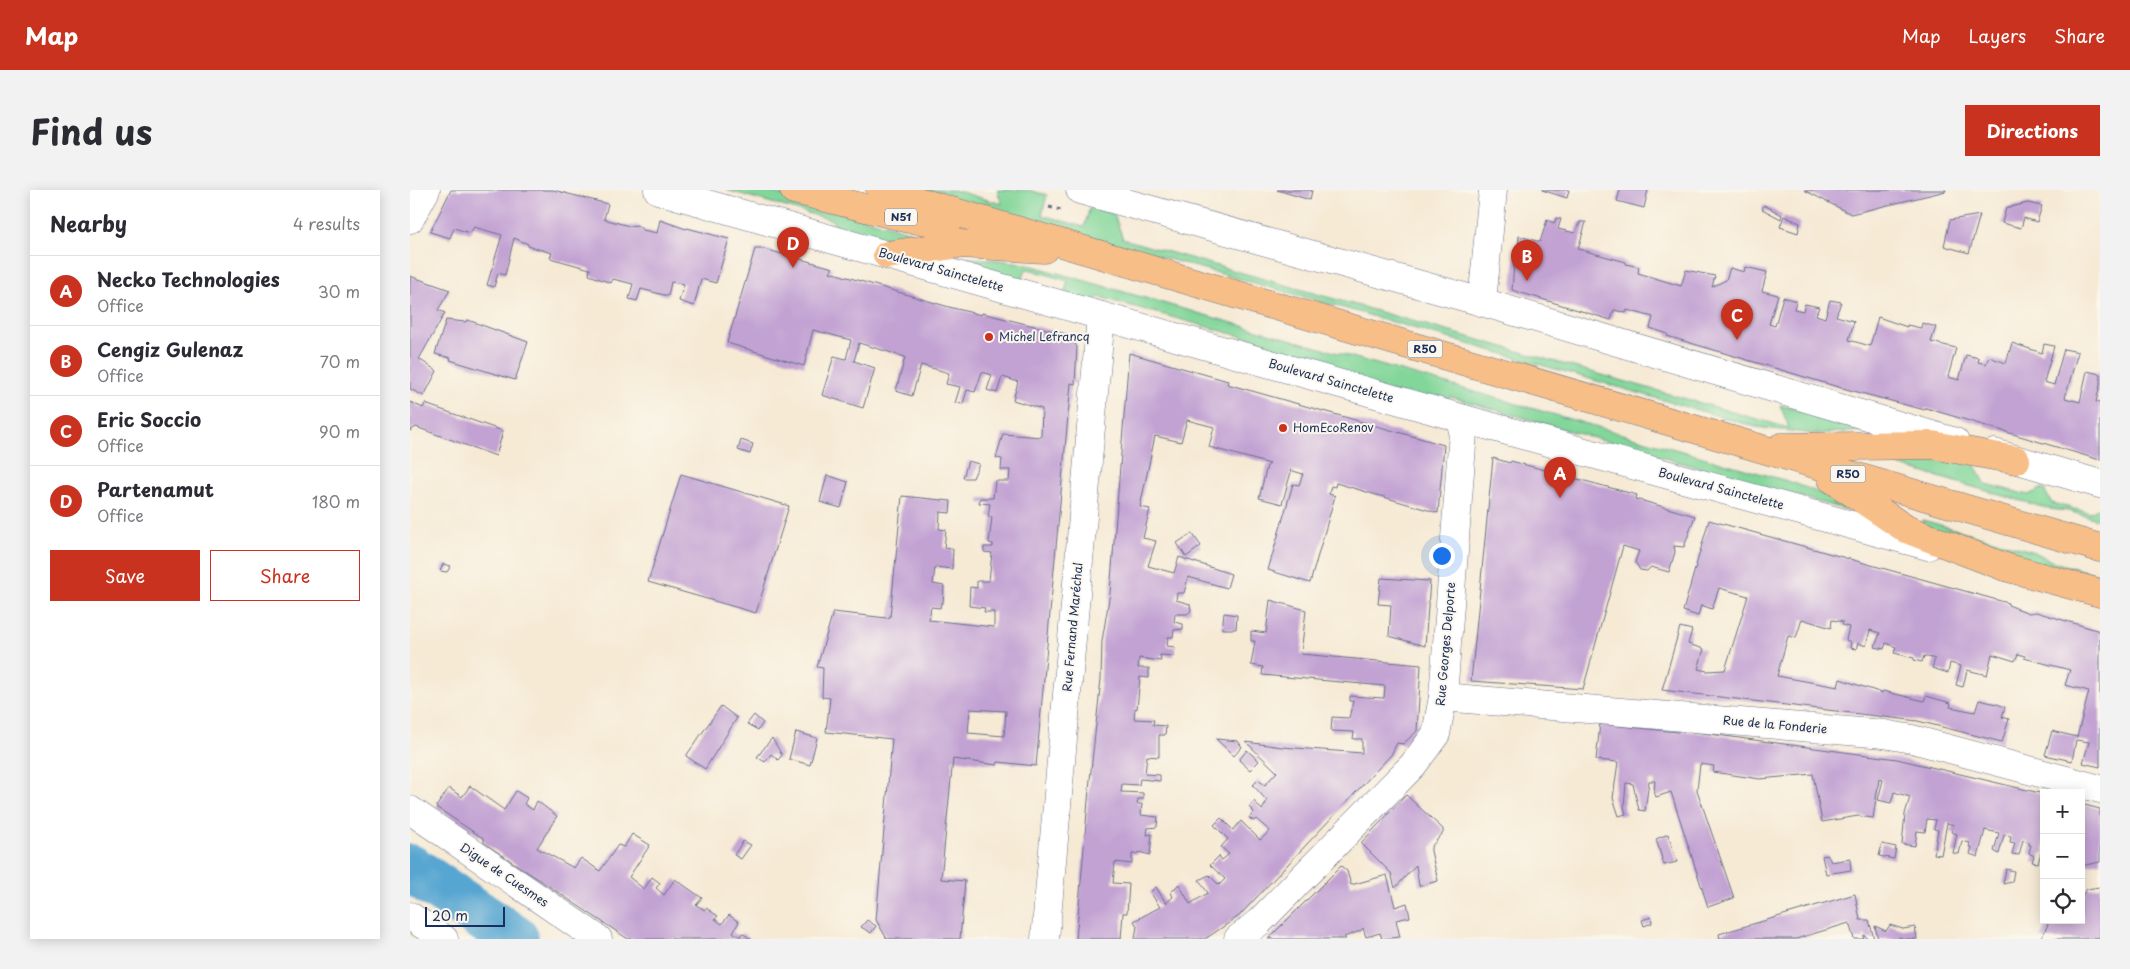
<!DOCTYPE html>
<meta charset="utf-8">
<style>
body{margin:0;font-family:"Playpen Sans",sans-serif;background:#f2f2f3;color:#2b2b33}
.controls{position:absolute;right:15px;bottom:15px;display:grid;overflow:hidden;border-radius:0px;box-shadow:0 2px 12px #0003}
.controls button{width:45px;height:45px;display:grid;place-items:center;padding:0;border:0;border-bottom:1px solid #e1e1e2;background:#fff;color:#2b2b33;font:25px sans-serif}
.scale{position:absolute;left:15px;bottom:12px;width:80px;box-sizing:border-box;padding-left:5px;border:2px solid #1b2f5e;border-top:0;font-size:14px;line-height:18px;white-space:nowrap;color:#1b2f5e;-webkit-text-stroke:4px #fbf7ec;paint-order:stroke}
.you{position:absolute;left:1031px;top:365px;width:18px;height:18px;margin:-12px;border:4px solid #fff;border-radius:50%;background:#1a73e8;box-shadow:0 0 0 8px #1a73e833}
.badge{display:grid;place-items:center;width:32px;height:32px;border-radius:50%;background:#c8321e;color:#fff;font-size:16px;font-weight:700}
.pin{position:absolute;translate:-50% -41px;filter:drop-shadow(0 1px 2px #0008)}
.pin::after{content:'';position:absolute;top:26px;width:18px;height:15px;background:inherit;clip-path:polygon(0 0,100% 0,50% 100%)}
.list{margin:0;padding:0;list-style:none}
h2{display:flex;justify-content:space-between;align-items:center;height:65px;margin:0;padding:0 20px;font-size:21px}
h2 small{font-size:16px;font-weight:400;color:#7c7c81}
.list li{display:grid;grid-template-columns:32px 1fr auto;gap:15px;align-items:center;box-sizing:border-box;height:70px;padding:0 20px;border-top:1px solid #e1e1e2}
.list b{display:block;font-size:19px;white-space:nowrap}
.list p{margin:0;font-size:16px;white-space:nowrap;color:#7c7c81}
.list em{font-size:16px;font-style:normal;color:#7c7c81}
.actions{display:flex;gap:10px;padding:15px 20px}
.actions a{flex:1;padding:11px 0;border:1px solid #c8321e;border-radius:0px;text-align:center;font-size:18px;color:#c8321e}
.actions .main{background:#c8321e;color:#fff}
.icon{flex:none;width:28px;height:28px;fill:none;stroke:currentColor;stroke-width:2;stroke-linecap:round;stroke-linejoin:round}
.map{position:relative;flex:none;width:1690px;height:749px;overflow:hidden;border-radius:0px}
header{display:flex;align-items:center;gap:30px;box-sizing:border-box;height:70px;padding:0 25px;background:#c8321e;color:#fff}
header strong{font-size:24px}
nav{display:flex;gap:28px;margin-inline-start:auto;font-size:18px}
.intro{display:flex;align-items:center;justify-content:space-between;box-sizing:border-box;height:120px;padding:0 30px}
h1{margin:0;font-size:35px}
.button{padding:12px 22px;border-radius:0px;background:#c8321e;color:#fff;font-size:18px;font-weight:700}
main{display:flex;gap:30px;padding:0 30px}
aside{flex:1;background:#fff;border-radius:0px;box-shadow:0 2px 12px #0003}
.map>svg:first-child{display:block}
.green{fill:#82d699;stroke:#4e827c}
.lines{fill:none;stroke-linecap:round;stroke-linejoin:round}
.river{stroke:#57a6d1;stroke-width:48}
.building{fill:#c2a2d3;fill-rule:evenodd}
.minor-casing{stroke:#687088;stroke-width:29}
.major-casing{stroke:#687088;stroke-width:29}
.highway-casing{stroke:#687088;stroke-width:29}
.path{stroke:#687088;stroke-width:3;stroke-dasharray:4 4;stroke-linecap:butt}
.minor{stroke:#fff;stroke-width:28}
.major{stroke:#f7be87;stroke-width:28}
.highway{stroke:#f7be87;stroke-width:28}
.poi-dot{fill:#c8321e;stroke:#fbf7ec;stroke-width:2}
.labels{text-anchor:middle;stroke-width:4;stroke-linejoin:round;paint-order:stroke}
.shield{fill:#fbf7ec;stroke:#5e6b89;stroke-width:1}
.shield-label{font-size:11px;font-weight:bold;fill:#1b2f5e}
.street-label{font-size:12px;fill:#1b2f5e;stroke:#fbf7ec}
.poi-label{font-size:12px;fill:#1b2f5e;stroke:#fbf7ec;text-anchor:start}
</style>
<header>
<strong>Map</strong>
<nav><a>Map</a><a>Layers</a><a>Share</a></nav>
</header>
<div class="intro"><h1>Find us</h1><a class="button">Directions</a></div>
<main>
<aside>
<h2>Nearby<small>4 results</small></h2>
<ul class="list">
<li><span class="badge">A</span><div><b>Necko Technologies</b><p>Office</p></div><em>30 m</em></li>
<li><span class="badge">B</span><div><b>Cengiz Gulenaz</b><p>Office</p></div><em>70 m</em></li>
<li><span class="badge">C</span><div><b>Eric Soccio</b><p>Office</p></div><em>90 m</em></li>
<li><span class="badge">D</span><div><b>Partenamut</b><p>Office</p></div><em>180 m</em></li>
</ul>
<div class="actions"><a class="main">Save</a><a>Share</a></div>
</aside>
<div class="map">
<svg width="1690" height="749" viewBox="0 0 1690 749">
<rect width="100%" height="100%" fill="#fbf7ec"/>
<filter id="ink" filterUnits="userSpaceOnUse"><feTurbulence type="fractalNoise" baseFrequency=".02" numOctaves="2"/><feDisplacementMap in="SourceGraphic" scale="10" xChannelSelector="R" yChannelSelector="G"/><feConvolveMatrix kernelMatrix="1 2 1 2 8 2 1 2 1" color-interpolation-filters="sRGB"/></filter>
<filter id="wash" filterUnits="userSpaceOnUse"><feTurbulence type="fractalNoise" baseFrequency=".0096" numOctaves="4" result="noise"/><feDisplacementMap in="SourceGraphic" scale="20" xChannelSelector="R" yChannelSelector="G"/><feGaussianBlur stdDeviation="1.12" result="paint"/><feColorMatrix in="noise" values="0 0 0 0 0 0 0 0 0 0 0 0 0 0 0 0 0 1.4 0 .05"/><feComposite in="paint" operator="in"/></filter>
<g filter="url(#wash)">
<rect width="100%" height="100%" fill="#f6ead5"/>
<!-- green -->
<g class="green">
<path d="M316,0H353L502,42L501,46L451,50L430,44L422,30Z"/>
<path d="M511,0H544L592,14L587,0H618L637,5L632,25L674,37L680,17L704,24L713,49L1379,238L1370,215L1451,238L1453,241L1403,244L1346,237L948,122Z"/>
<path d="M526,68C557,68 586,68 616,74L1384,293L1425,309L1457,326L1041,207L1024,214L866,169L859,154L689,107L679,114L653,107L658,91L622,80L616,79L611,95Z"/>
<path d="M1462,263L1562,271L1576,294L1618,305L1633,298L1642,313L1680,323L1690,317V330L1658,321L1639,319L1463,268Z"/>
<path d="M1513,330L1625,362L1643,372L1690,385V390L1523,342L1512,332Z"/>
</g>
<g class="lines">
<!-- river -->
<path class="river" d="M0,678L105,749"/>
</g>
<g id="blocks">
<!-- building -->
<g class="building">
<path d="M41,0H143L198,14L194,29L219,36L227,35L233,40L247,43L250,30L276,39L277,38L319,49L306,93L291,89L284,116L269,111L274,94L261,92L258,106L231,99L227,111L219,109L223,94L203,89L201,93L179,85L180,79L140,68L142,63L118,56V54L104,48L95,85L88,83L84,97L77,95L92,45L64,37L60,43L44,38L40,48L20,42Z"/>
<path d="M867,0H902L900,10Z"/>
<path d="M1132,0H1159L1157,8Z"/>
<path d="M1210,0H1238L1234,18L1207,11Z"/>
<path d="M1394,0H1536V1L1441,24Z"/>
<path d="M1618,13L1632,16L1627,32L1614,28L1611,38L1592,33L1596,18Z"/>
<path d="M1354,15L1372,25L1371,29L1352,19Z"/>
<path d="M1570,25L1559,63L1534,56L1540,30Z"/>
<path d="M1374,26L1390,33L1388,43L1370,37Z"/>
<path d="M1146,28L1151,29L1148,39L1165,43L1170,32H1176L1168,59L1216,72V74L1229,77L1228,83L1271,96L1276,80L1305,86L1302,97L1316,90L1320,78L1334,82L1335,77L1357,82L1352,101L1368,105L1359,134L1365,136L1373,107L1386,111L1384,119L1393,121L1395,114L1409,117L1406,125L1415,128L1420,110L1431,112L1426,126L1444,131L1439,150L1460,156L1468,127L1497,137V135L1511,138L1512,133L1526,137L1521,152L1546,158L1538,187L1549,190L1556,165L1569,168L1568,172L1576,174L1579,167L1596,173L1602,153L1632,163L1634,154L1644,156L1634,192L1644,195L1654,159L1668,162L1655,208L1670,212L1677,181L1690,184V195L1686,212L1690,213V270L1516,218L1515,220L1425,196L1257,146L1258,144L1240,138L1243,127L1217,120L1216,123L1204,120L1201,130L1102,100L1105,60L1108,61L1109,46L1130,52L1137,30L1144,33Z"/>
<path d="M345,59H354L423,78L420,82L539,117L571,125L572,123L660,145L667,157L665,194L661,193L626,576L588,572L587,575L543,569L531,689L555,691L550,749H477L466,730L482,549L416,542L420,508L412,507L413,478L407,477L423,422L477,428L480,427L492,306L541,311L540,323L530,322L529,339L536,340L534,358L543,359L542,379L525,377L523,394L534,396L533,413H531L530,418L521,417L519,430L584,437V422H574L575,418L559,416L560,397L567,398V391H579L582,363L574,362V357H583V354L579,353L582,327H578L580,314L569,313L570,308H583L585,291H599L600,280H591L592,269L586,268L593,244L631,247L632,219L603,210L608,192L596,188L592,187L587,203L577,200L582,185L572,182L565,202L557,200L553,214L545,213L550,197L536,194L539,183L511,175L502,206L486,201L495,167L449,153L444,171L465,178L453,218L412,205L424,166L436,169L441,150L403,140L394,176L317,153ZM560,519L596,521L594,546L558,543Z"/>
<path d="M0,86L40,100L28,120L35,123L9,169L27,181L14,206L0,199Z"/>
<path d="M36,130L55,132L58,130L118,152L105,190L40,170L41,168L25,164Z"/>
<path d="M719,163L818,191L817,194L1034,255L1028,323L926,293L925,297L921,296L919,304L925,306L900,393L858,380L883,294L889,295L893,284L880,280L881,282L872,314L849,308L857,276L860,274L799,257L804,237L777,230L771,252L745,246L730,317L740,319L733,348L746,351L738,376L764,383L769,367L821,384L817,398L778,387L774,403H767L766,410L780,414L781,421L777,424H765L764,432L773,434V439L764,440L763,447H758L757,456L765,457L764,466L750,465L751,471L729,468L728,478H739V488L730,487L727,519L725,518L724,529L744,530L743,535L756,536L755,545H749V567L737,566L735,584L750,585V591L730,589L729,595L712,594L711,602L733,603V609H728L727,614H732L731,625L748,627L747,637L738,638L737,645L742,644L740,665L729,662L726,664H722V674L705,672L703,693L719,694L717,723H713L711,749H666L679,599L691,489L692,451L700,403Z"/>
<path d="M0,212L13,218L16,212L18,215L93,241L86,266L6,237L0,241Z"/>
<path d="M331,250L343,254L340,264L328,260Z"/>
<path d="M1083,268L1100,273L1101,271L1227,305L1226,309L1285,326L1274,357L1264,356L1265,362L1259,382L1241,377L1237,381L1230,380L1225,372L1229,361L1213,356L1173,499L1061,491Z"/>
<path d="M558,271L569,274L563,288H553Z"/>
<path d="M271,284L379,316L346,423L238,392Z"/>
<path d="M417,285L438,292L431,318L410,312Z"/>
<path d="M1299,330L1598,413V415L1619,423L1626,422L1690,441V577L1673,573L1679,552L1666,550L1662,571L1635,565L1642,541L1667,547L1679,501L1655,495L1660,480L1614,468L1615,466L1608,464L1605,471L1582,464L1577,485L1557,480L1553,497L1546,495L1551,476L1540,473L1538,483L1522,478L1525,469L1514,466L1512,472L1504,470V468L1484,463L1486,457L1476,453L1474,459L1465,457L1470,443L1460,440L1456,456L1448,453L1446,459L1440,458L1441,452L1436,450L1439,437L1432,435L1433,432L1422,430L1421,438L1392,429L1386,448L1378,446L1367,486L1428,497L1430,489L1472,503L1473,501L1514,511L1516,506L1541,513L1540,517L1565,522L1569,510L1587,514L1595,517L1592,527L1599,529L1592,552L1508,531L1252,500L1270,437L1282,440L1278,454L1294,459L1288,479L1297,481L1315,480L1338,406L1309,398L1302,419L1291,415L1288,426L1273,421Z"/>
<path d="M782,343L791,356L776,367L767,353Z"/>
<path d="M33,374L41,376L37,382L30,381Z"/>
<path d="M971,388L1020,391L1015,456L979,446L981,415L968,414Z"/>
<path d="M860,410L896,420L891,464L1011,475L1007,541L993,554L987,553L981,565L829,726L795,749H725L727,736L724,731L750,717L740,702L746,697L756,713L763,707L761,702L769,694L780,714L798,703L789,690L799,685L809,695L815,689L800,675L809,666L812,670L819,664L811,657L818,649L804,635L811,628L823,640L831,631L850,650L860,641L846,629L844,631L839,628L844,622L839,617L844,611L852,620L857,611L843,595L848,590L855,595L867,582L836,552L872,557L952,563V549H943L944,542L921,541L922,527L939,528L943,511H940V506L974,508L975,496L852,485L853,477L841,475L845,451H841V441L856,443Z"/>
<path d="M814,423L827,425L826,439H812Z"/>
<path d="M311,516L327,528L295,579L276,566Z"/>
<path d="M344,525L353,533L348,540L337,534Z"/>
<path d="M1190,534L1268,542L1269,540L1487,569L1634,604V663H1631L1628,673L1622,672L1624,666L1619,663L1621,655H1619V652L1613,650L1609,665L1602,664L1605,653L1600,652L1601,646L1594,645L1589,664L1584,661L1589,643L1575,640L1568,667L1560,664L1562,657H1559L1560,653L1552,651L1549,664L1543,663L1547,644L1541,642L1544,635L1537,633L1531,665L1524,664L1528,640L1524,639L1526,630L1517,629L1515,642L1507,641L1505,656L1492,654L1495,624L1500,607L1484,602L1481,613L1468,610L1473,590L1469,589L1463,628L1448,626L1412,632L1403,584L1350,589L1303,582L1304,576L1290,574L1287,600L1324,708L1298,717L1261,602L1246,607L1244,602L1245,591H1239L1235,621L1229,620L1223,594L1216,593L1214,617L1216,624L1209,626L1203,608L1208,572L1186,570Z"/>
<path d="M386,542L407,548L400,575L379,569Z"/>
<path d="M362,548L372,565L368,570L361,564L355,572L347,567Z"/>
<path d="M806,549L828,551L832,557L824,566Z"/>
<path d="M837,560L849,571L840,580L829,570Z"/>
<path d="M60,596L94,620L106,601L117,608L114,614L123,620L127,611L147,626L127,658L164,678L171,668L190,681L208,655L214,657L222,644L240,655L219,687L234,699L242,687L250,693L246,698L254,705L265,689L292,708L286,715L295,720L296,718L308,726L305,729L312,734L319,725L329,732L323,742L330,747L332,743L341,749H218L74,653V649L26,617L39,598L52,607Z"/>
<path d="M996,605L1033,639V643L1021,657V661L1028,691L1009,696L1006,675L985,698L981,683L951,653Z"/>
<path d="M1671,614L1690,619V672L1671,676Z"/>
<path d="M1258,644L1267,672L1254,675L1246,649Z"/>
<path d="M333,651L341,655L331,669L324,665Z"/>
<path d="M1472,654L1486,657L1484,669L1469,666Z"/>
<path d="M1418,665L1421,672L1440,669L1441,680L1416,684L1412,666Z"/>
<path d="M931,676L937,681L941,695L977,685L985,717L997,713L1000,727L986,730L990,747L972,749L970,743L956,747L953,738L950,741L934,747L936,749H858Z"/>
<path d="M1596,679L1604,681L1602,692L1593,694Z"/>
<path d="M1690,697V749H1631L1640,730H1671V707L1677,699Z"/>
<path d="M1445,704L1450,730H1459L1464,749H1457L1455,745L1453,746L1454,749H1444L1439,733L1386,749H1310L1309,744Z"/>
<path d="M1241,727L1242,733L1234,736L1232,730Z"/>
<path d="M457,730L466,736L461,743L451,737Z"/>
<path d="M1480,735L1493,739L1505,737L1507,749H1494L1489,747L1488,749H1468L1465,736L1476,741Z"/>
</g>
</g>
</g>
<g filter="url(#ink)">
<use href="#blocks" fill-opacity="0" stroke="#687088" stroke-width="1"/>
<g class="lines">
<defs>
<g id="minor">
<path d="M248,0L1054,229L1518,356"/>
<path d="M670,0L1072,112L1545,252"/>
<path d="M0,29L16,0"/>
<path d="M1072,112L1083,0"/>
<path d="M1584,263L1690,294"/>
<path d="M1033,507L1474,544L1502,549L1690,599"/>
<path d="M0,620L188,749"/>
<path d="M0,726L34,749"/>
<path d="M635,749L691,126"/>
<path d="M828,749L849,732L1003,575L1026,544L1033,507L1054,229"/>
</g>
<path id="major" d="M1595,377L1690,403"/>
<g id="highway">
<path d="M384,0L499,29L538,33"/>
<path d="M470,0L1690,358"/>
<path d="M477,65L550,54L634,59"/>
<path d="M1371,257L1522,255L1606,270"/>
<path d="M1422,289L1496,339L1595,377"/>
</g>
</defs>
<!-- minor casing -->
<use href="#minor" class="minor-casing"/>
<!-- major casing -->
<use href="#major" class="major-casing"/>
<!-- highway casing -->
<use href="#highway" class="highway-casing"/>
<!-- path -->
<path class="path" d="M639,17L651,20"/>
<!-- minor -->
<use href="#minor" class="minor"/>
<!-- major -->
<use href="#major" class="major"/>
<!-- highway -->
<use href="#highway" class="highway"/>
</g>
</g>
<!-- markers -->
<g class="poi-dot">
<circle cx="579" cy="147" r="5"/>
<circle cx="873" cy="238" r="5"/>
</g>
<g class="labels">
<!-- shield labels -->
<g class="shield">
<rect x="475" y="18.5" width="32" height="17" rx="4"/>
<rect x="997.5" y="150.5" width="35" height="17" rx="4"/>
<rect x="1420.5" y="275.5" width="35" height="17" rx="4"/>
</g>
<g class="shield-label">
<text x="491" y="31">N51</text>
<text x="1015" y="163">R50</text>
<text x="1438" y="288">R50</text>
</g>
<!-- street labels -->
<g class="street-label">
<text transform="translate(531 80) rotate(16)" y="4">Boulevard Sainctelette</text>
<text transform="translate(921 191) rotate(16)" y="4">Boulevard Sainctelette</text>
<text transform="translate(1311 299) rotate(15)" y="4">Boulevard Sainctelette</text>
<text transform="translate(663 437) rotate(-85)" y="4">Rue Fernand Maréchal</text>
<text transform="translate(1036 454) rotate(-85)" y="4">Rue Georges Delporte</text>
<text transform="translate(1365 535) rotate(5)" y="4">Rue de la Fonderie</text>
<text transform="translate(94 685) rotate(34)" y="4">Digue de Cuesmes</text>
</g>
<!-- poi labels -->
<g class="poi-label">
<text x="589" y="151">Michel Lefrancq</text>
<text x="883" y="242">HomEcoRenov</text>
</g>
</g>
</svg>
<div class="controls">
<button>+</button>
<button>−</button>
<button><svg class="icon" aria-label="locate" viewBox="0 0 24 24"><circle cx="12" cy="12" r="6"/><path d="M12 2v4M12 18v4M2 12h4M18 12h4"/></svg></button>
</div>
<div class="scale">20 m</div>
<div class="you"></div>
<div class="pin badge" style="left:1150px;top:308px">A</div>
<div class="pin badge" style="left:1117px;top:91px">B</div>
<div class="pin badge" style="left:1327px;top:150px">C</div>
<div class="pin badge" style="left:383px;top:78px">D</div>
</div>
</main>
